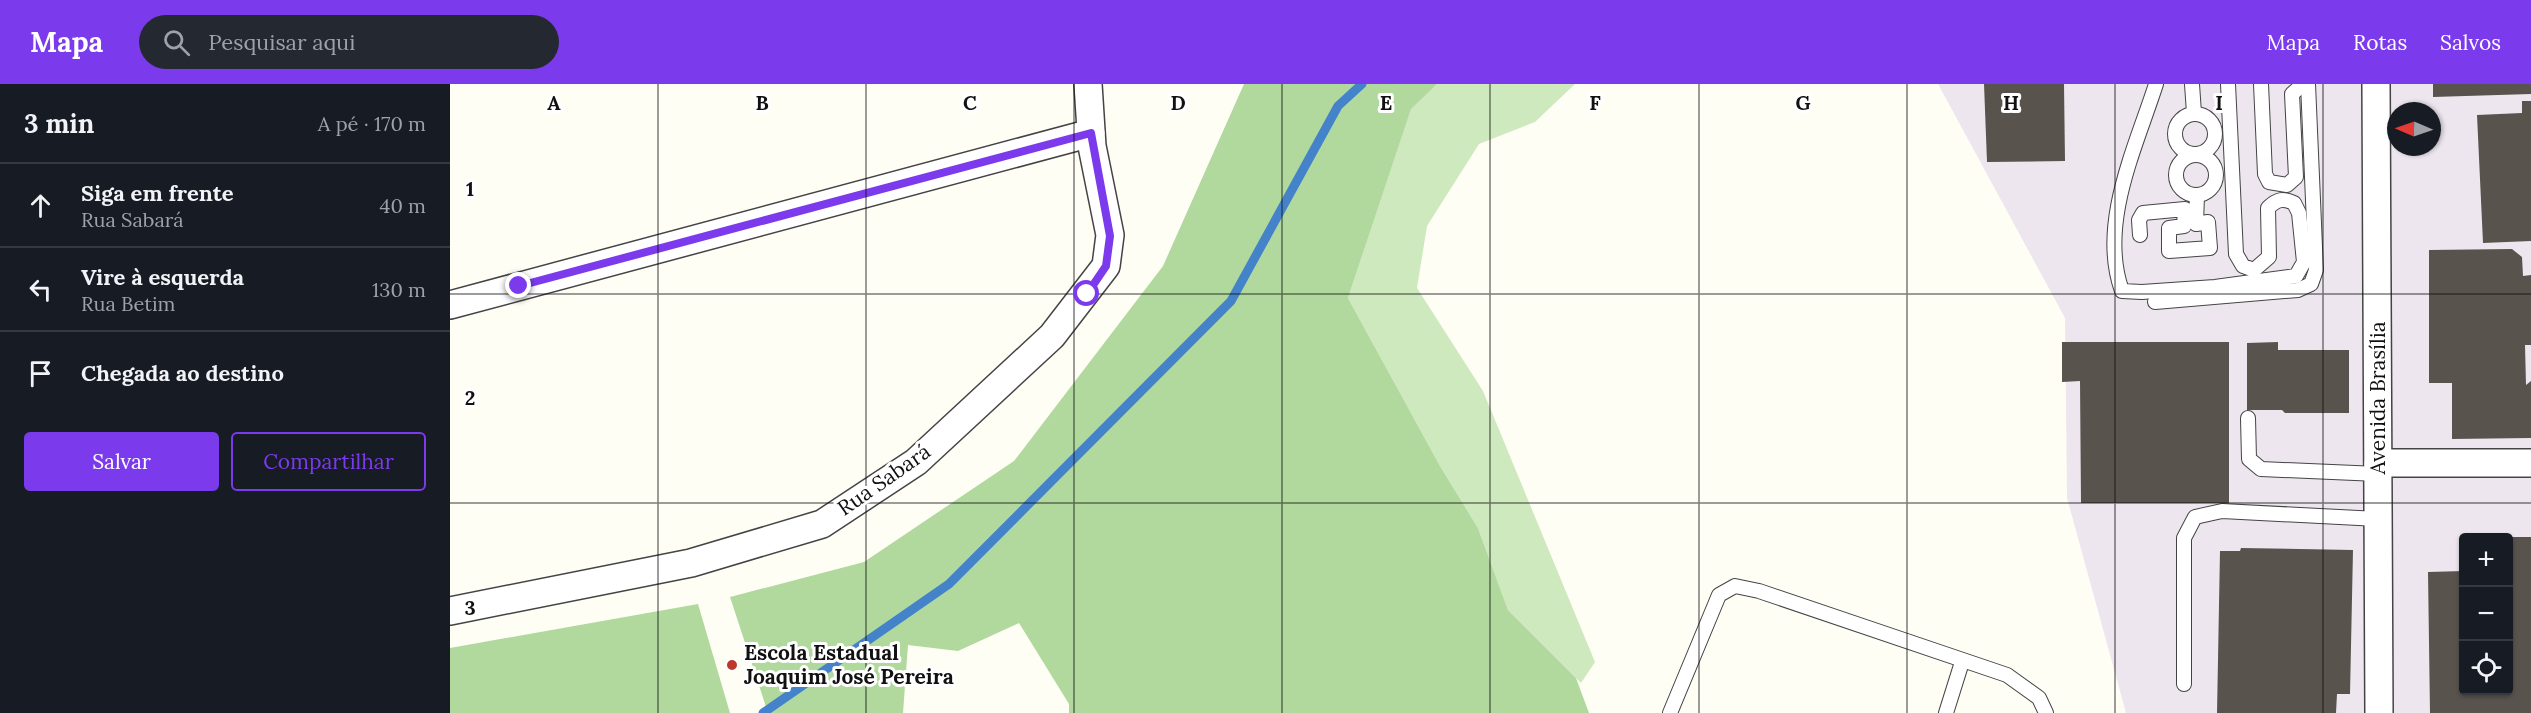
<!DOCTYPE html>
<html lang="pt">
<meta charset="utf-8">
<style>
body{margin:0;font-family:Lora,serif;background:#242831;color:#f1f3f6}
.controls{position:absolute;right:18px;bottom:18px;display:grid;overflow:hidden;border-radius:6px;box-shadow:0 2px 4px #0004}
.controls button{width:54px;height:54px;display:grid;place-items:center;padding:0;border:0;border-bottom:2px solid #363941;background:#171b24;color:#f1f3f6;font:30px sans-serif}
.compass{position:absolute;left:1937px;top:18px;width:54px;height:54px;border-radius:50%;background:#171b24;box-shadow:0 2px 4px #0004;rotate:272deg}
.stop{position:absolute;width:18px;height:18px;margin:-14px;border:4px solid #7c3aed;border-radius:50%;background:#fff}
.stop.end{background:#7c3aed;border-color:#fff;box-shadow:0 2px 6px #0008}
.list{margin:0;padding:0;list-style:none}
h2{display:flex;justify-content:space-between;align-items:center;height:78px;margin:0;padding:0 24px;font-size:26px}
h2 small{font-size:20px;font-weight:400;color:#9ea1a6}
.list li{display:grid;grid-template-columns:39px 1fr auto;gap:18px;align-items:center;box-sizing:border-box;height:84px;padding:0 24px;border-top:2px solid #363941}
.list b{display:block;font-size:22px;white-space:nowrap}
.list p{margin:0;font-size:20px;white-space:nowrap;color:#9ea1a6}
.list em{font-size:20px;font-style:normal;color:#9ea1a6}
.actions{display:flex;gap:12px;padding:18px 24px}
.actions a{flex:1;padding:14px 0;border:2px solid #7c3aed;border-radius:6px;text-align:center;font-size:21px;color:#7c3aed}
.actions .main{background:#7c3aed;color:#fff}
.icon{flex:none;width:33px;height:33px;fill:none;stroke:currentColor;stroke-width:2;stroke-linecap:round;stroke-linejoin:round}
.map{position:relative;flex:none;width:2081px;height:629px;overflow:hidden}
header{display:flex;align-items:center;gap:36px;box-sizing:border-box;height:84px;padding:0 30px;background:#7c3aed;color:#fff}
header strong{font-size:28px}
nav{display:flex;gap:33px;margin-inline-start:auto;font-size:21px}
.search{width:420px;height:54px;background:#242831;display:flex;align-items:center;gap:15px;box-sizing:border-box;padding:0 21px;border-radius:33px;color:#9ea1a6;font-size:22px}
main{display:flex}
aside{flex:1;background:#171b24}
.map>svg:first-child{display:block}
.industrial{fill:#eee6ee;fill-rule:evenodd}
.green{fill:#cfe9be}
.forest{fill:#b1d99e}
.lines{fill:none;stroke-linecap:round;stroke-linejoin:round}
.stream{stroke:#4483c9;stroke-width:9}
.building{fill:#59534d}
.lane-casing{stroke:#444;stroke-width:16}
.street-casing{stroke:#444;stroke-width:30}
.lane{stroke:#fff;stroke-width:14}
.street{stroke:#fff;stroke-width:27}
.route{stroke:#7c3aed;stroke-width:8}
.grid{fill:none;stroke:#111;stroke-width:1.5;stroke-opacity:0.55}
.poi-dot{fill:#bd382c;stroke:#fff;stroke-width:2}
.labels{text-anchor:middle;stroke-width:6;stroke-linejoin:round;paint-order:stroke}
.street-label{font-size:21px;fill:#111;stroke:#fff}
.poi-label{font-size:21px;font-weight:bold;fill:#111;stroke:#fff;text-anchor:start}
.grid-label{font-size:20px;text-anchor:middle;font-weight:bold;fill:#111;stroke:#fff;stroke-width:6;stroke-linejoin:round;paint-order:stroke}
</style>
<header>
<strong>Mapa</strong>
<div class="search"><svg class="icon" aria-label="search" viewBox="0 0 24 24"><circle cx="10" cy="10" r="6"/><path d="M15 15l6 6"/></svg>Pesquisar aqui</div>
<nav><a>Mapa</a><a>Rotas</a><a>Salvos</a></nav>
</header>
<main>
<aside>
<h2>3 min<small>A pé · 170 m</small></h2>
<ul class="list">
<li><svg class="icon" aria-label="ahead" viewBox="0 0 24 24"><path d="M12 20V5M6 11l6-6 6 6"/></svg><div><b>Siga em frente</b><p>Rua Sabará</p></div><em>40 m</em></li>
<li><svg class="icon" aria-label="left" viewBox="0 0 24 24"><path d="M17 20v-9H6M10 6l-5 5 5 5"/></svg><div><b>Vire à esquerda</b><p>Rua Betim</p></div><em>130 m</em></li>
<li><svg class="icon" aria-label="arrive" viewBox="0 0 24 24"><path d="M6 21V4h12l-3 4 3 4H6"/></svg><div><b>Chegada ao destino</b></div></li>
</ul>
<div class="actions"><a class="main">Salvar</a><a>Compartilhar</a></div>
</aside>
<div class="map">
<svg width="2081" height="629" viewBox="0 0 2081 629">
<rect width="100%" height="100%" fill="#fffef5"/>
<!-- industrial -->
<path class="industrial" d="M1488,0H2081V629H1676L1617,414L1615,234ZM1946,27H1982V63H1946ZM2014,454H2058V606H2014Z"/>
<!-- green -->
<path class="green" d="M987,0H1125L1085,38L1029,60L977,142L967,204L1033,307L1145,578L1131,599L1058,526L1028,444L990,382L898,214L961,24Z"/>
<!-- forest -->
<g class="forest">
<path d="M794,0H987L961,25L898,214L990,382L1028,444L1058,526L1126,594L1139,629H619V620L569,539L508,567L458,561L453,629H318L280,513L414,478L564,377L713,182Z"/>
<path d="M248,520L280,629H0V564Z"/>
</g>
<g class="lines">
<!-- stream -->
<path class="stream" d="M313,629L499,500L781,217L888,22L912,0"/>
</g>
<!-- building -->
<g class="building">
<path d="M1534,0H1614L1615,77L1537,78Z"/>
<path d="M1983,0H2081V10L1983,13Z"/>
<path d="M2072,17H2081V157L2033,159L2027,31L2072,29Z"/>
<path d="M2062,165L2072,173L2073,192L2081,191V261H2075L2076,301L2081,297V354L2002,355V299H1979V166Z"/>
<path d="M1612,258H1779V419H1631L1630,297L1612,298Z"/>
<path d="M1828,258V266H1899V329H1835L1832,326H1797V259Z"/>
<path d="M2058,453H2081V629H1980L1978,488L2014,487V606H2058Z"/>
<path d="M1791,464L1903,466L1900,610H1887L1886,629H1767L1770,467H1790Z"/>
</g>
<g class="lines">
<defs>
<g id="lane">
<path d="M1706,0C1686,63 1648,140 1672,207L1692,208L1765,203L1846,192L1854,178L1849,129L1844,119C1833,114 1827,115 1818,124L1819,173L1804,186L1793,182L1786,170L1778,0"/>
<path d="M1742,0L1744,29"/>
<path d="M1811,0L1815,90L1819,98L1837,101L1846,93L1842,10L1853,0"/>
<circle cx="1745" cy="50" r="20"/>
<circle cx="1746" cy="91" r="20"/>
<path d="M1690,151L1689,136L1693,129L1735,125L1734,142L1719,144V167L1760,164L1758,138L1746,140L1747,111"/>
<path d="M1705,218L1848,206L1861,200L1866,186L1858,0"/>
<path d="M1798,334L1799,375L1811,385L1928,390"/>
<path d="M1734,600V454L1745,433L1772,427L1928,435"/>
<path d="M1220,629L1269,511L1285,502L1309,507L1557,591L1589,614L1596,629"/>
<path d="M1496,629L1512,578"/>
</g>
<g id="street">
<path d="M1926,0L1929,629"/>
<path d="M0,221L641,49"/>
<path d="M1928,379H2081"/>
<path d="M0,527L241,479L372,440L466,378L602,252L656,182L660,151L642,62L638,0"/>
</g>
</defs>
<!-- lane casing -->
<use href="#lane" class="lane-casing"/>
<!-- street casing -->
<use href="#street" class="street-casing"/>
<!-- lane -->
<use href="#lane" class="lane"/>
<!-- street -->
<use href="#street" class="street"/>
</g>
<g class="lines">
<!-- route -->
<path class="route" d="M69,202L641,49L660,152L656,182L637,210"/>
</g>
<!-- grid -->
<path class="grid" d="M208,0V629M416,0V629M624,0V629M832,0V629M1040,0V629M1249,0V629M1457,0V629M1665,0V629M1873,0V629M0,210H2081M0,419H2081"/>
<!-- markers -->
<circle class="poi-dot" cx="282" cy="581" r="6"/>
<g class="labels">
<!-- street labels -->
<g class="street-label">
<text transform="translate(1928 314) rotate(-90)" y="7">Avenida Brasília</text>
<text transform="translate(434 396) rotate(-35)" y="7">Rua Sabará</text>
</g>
<!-- poi labels -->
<g class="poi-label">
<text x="294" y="576">Escola Estadual<tspan x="294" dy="24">Joaquim José Pereira</tspan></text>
</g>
</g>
<g class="grid-label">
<text x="104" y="26">A</text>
<text x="312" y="26">B</text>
<text x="520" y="26">C</text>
<text x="728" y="26">D</text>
<text x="936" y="26">E</text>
<text x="1145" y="26">F</text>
<text x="1353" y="26">G</text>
<text x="1561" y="26">H</text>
<text x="1769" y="26">I</text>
<text x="20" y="112">1</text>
<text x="20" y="321">2</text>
<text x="20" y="531">3</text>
</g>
</svg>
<div class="controls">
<button>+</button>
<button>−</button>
<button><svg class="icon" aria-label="locate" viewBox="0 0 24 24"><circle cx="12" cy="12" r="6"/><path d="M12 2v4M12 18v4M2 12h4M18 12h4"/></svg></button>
</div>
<svg class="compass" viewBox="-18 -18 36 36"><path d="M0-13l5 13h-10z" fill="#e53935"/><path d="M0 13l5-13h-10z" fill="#9ea1a6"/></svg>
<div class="stop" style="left:637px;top:210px"></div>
<div class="stop end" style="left:69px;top:202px"></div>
</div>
</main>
